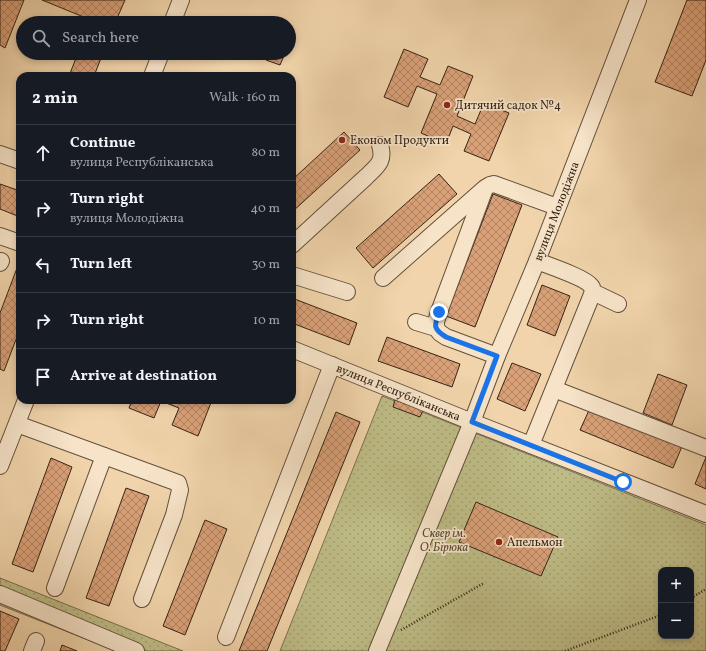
<!DOCTYPE html>
<meta charset="utf-8">
<style>
body{margin:0;font-family:Vollkorn,serif;background:#242831;color:#f1f3f6}
.controls{position:absolute;right:12px;bottom:12px;display:grid;overflow:hidden;border-radius:8px;box-shadow:0 2px 6px #0003}
.controls button{width:36px;height:36px;display:grid;place-items:center;padding:0;border:0;border-bottom:1px solid #363941;background:#171b24;color:#f1f3f6;font:20px sans-serif}
.stop{position:absolute;width:12px;height:12px;margin:-9px;border:3px solid #1a73e8;border-radius:50%;background:#fff}
.stop.end{background:#1a73e8;border-color:#fff;box-shadow:0 1px 4px #0008}
.list{margin:0;padding:0;list-style:none}
h2{display:flex;justify-content:space-between;align-items:center;height:52px;margin:0;padding:0 16px;font-size:17px}
h2 small{font-size:13px;font-weight:400;color:#9ea1a6}
.list li{display:grid;grid-template-columns:26px 1fr auto;gap:12px;align-items:center;box-sizing:border-box;height:56px;padding:0 16px;border-top:1px solid #363941}
.list b{display:block;font-size:15px;white-space:nowrap}
.list p{margin:0;font-size:13px;white-space:nowrap;color:#9ea1a6}
.list em{font-size:13px;font-style:normal;color:#9ea1a6}
.icon{flex:none;width:22px;height:22px;fill:none;stroke:currentColor;stroke-width:2;stroke-linecap:round;stroke-linejoin:round}
.map{position:relative;flex:none;width:706px;height:651px;overflow:hidden}
.search{position:absolute;background:#171b24;box-shadow:0 2px 6px #0003;left:16px;top:16px;width:280px;height:44px;display:flex;align-items:center;gap:10px;box-sizing:border-box;padding:0 14px;border-radius:22px;color:#9ea1a6;font-size:15px}
.panel{position:absolute;background:#171b24;box-shadow:0 2px 6px #0003;left:16px;top:72px;width:280px;height:332px;border-radius:12px}
.map>svg:first-child{display:block}
.park{fill:url(#park-dots);stroke:#7a704e;fill-rule:evenodd}
.building{fill:url(#building-cross-hatch);stroke:#352417}
.lines{fill:none;stroke-linecap:round;stroke-linejoin:round}
.minor-casing{stroke:#64503c;stroke-width:18}
.path{stroke:#352417;stroke-width:2.5;stroke-dasharray:1 2;stroke-linecap:butt}
.minor{stroke:#f6e3c8;stroke-width:16}
.route{stroke:#1a73e8;stroke-width:5}
.poi-dot{fill:#8f2418;stroke:#f6e3c8;stroke-width:1.5}
.labels{text-anchor:middle;stroke-width:3.5;stroke-linejoin:round;paint-order:stroke}
.poi-label{font-size:12px;fill:#352417;stroke:#f6e3c8;text-anchor:start}
.street-label{font-size:12px;fill:#352417;stroke:#f6e3c8}
.park-label{font-size:12px;font-style:italic;fill:#574a33;stroke:#f6e3c8}
</style>
<div class="map">
<svg width="706" height="651" viewBox="0 0 706 651">
<defs>
<pattern id="park-dots" width="8" height="8" patternUnits="userSpaceOnUse"><rect width="8" height="8" fill="#bebc86"/><path d="M2 2h.1M6 6h.1" fill="none" stroke="#a4a173" stroke-width="1.8" stroke-linecap="round"/></pattern>
<pattern id="building-cross-hatch" width="8" height="8" patternUnits="userSpaceOnUse"><rect width="8" height="8" fill="#daa178"/><path d="M0 0l8 8M0 8l8-8" fill="none" stroke="#b28361"/></pattern>
</defs>
<rect width="100%" height="100%" fill="#f1d4ab"/>
<filter id="stains"><feTurbulence type="fractalNoise" baseFrequency=".005" numOctaves="4"/><feColorMatrix values="0 0 0 0 .2 0 0 0 0 .09 0 0 0 0 .02 0 0 0 .5 -.17"/></filter>
<radialGradient id="worn" r=".72"><stop offset=".6" stop-color="#630" stop-opacity="0"/><stop offset="1" stop-color="#630" stop-opacity=".3"/></radialGradient>
<!-- park -->
<g class="park">
<path d="M382,396L706,525V651H280ZM661,570H691V636H661Z"/>
<path d="M0,578L183,651H116L0,605Z"/>
</g>
<!-- building -->
<g class="building">
<path d="M0,0H24L5,48L0,45Z"/>
<path d="M42,0H125L115,23H90L91,20Z"/>
<path d="M687,0H706V60L692,96L655,82Z"/>
<path d="M404,49L428,59L420,77L440,85L448,66L473,76L457,116L475,124L484,103L509,113L489,161L464,151L471,134L453,126L446,144L421,133L437,94L417,86L408,107L384,97Z"/>
<path d="M78,53H103L94,76H69Z"/>
<path d="M269,53H285L280,65L266,60Z"/>
<path d="M344,132L360,150L292,212V180Z"/>
<path d="M439,174L457,194L373,268L356,248Z"/>
<path d="M0,184L20,191V217L0,209Z"/>
<path d="M493,194L522,205L475,327L446,316Z"/>
<path d="M17,268L20,269V329L4,371L0,369V313Z"/>
<path d="M542,285L570,296L555,336L527,325Z"/>
<path d="M292,298L357,323L349,345L292,323Z"/>
<path d="M387,337L460,364L452,387L378,361Z"/>
<path d="M512,363L541,374L525,411L497,399Z"/>
<path d="M658,374L687,385L672,425L643,413Z"/>
<path d="M132,400H212L198,436L172,425L179,408L161,401L154,418L129,408Z"/>
<path d="M395,400L423,410L420,417L393,407Z"/>
<path d="M591,406L683,444L673,468L580,430Z"/>
<path d="M336,412L360,422L267,651H239Z"/>
<path d="M706,457V489L695,484Z"/>
<path d="M51,458L72,467L33,572L12,564Z"/>
<path d="M126,488L149,496L109,606L86,598Z"/>
<path d="M476,502L558,537L541,576L459,542Z"/>
<path d="M205,520L227,529L185,635L163,626Z"/>
<path d="M0,611L19,619L5,651H0Z"/>
<path d="M62,645L77,651H60Z"/>
</g>
<g class="lines">
<defs>
<g id="minor">
<path d="M172,23L181,0"/>
<path d="M152,76L161,53"/>
<path d="M0,154L20,161"/>
<path d="M0,236L20,243"/>
<path d="M292,245L366,177C377,166 385,162 380,145"/>
<path d="M537,261C547,265 586,278 591,286C593,288 592,289 593,292L618,304"/>
<path d="M0,263L1,261"/>
<path d="M292,275L347,292"/>
<path d="M383,278L485,188L490,185L494,184L557,207"/>
<path d="M416,322L436,328L440,333L446,337L497,356"/>
<path d="M436,328V322L439,312L484,191"/>
<path id="s1" d="M292,349L472,422L706,514"/>
<path d="M554,389L706,448"/>
<path d="M17,424L178,483L180,490L174,515L142,599"/>
<path d="M531,445L593,292"/>
<path d="M0,466L26,400"/>
<path d="M55,588L104,456"/>
<path d="M0,594L136,651"/>
<path d="M226,637L332,365"/>
<path d="M32,651L36,641"/>
<path id="s2" d="M377,651L472,422L497,356L537,261L638,0"/>
</g>
</defs>
<!-- minor casing -->
<use href="#minor" class="minor-casing"/>
<!-- path -->
<g class="path">
<path d="M691,598L706,589"/>
<path d="M401,630L484,583"/>
<path d="M565,651L661,615"/>
</g>
<!-- minor -->
<use href="#minor" class="minor"/>
</g>
<g class="lines">
<!-- route -->
<path class="route" d="M439,312C434,326 433,329 446,337L497,356L472,422L623,482"/>
</g>
<!-- markers -->
<g class="poi-dot">
<circle cx="447" cy="105" r="4"/>
<circle cx="342" cy="140" r="4"/>
<circle cx="499" cy="542" r="4"/>
</g>
<g class="labels">
<!-- poi labels -->
<g class="poi-label">
<text x="455" y="109">Дитячий садок №4</text>
<text x="350" y="144">Економ Продукти</text>
<text x="507" y="546">Апельмон</text>
</g>
<!-- street labels -->
<g class="street-label">
<text dy="4" stroke="none"><textPath href="#s2" startOffset="475">вулиця Молодіжна</textPath></text>
<text dy="4" stroke="none"><textPath href="#s1" startOffset="115">вулиця Республіканська</textPath></text>
</g>
<!-- park labels -->
<g class="park-label">
<text x="444" y="537">Сквер ім.<tspan x="444" dy="14">О. Бірюка</tspan></text>
</g>
</g>
<rect width="100%" height="100%" filter="url(#stains)"/>
<rect width="100%" height="100%" fill="url(#worn)"/>
</svg>
<div class="controls">
<button>+</button>
<button>−</button>
</div>
<div class="stop" style="left:623px;top:482px"></div>
<div class="stop end" style="left:439px;top:312px"></div>
<div class="search"><svg class="icon" aria-label="search" viewBox="0 0 24 24"><circle cx="10" cy="10" r="6"/><path d="M15 15l6 6"/></svg>Search here</div>
<section class="panel">
<h2>2 min<small>Walk · 160 m</small></h2>
<ul class="list">
<li><svg class="icon" aria-label="ahead" viewBox="0 0 24 24"><path d="M12 20V5M6 11l6-6 6 6"/></svg><div><b>Continue</b><p>вулиця Республіканська</p></div><em>80 m</em></li>
<li><svg class="icon" aria-label="right" viewBox="0 0 24 24"><path d="M7 20v-9h11M14 6l5 5-5 5"/></svg><div><b>Turn right</b><p>вулиця Молодіжна</p></div><em>40 m</em></li>
<li><svg class="icon" aria-label="left" viewBox="0 0 24 24"><path d="M17 20v-9H6M10 6l-5 5 5 5"/></svg><div><b>Turn left</b></div><em>30 m</em></li>
<li><svg class="icon" aria-label="right" viewBox="0 0 24 24"><path d="M7 20v-9h11M14 6l5 5-5 5"/></svg><div><b>Turn right</b></div><em>10 m</em></li>
<li><svg class="icon" aria-label="arrive" viewBox="0 0 24 24"><path d="M6 21V4h12l-3 4 3 4H6"/></svg><div><b>Arrive at destination</b></div></li>
</ul>
</section>
</div>
